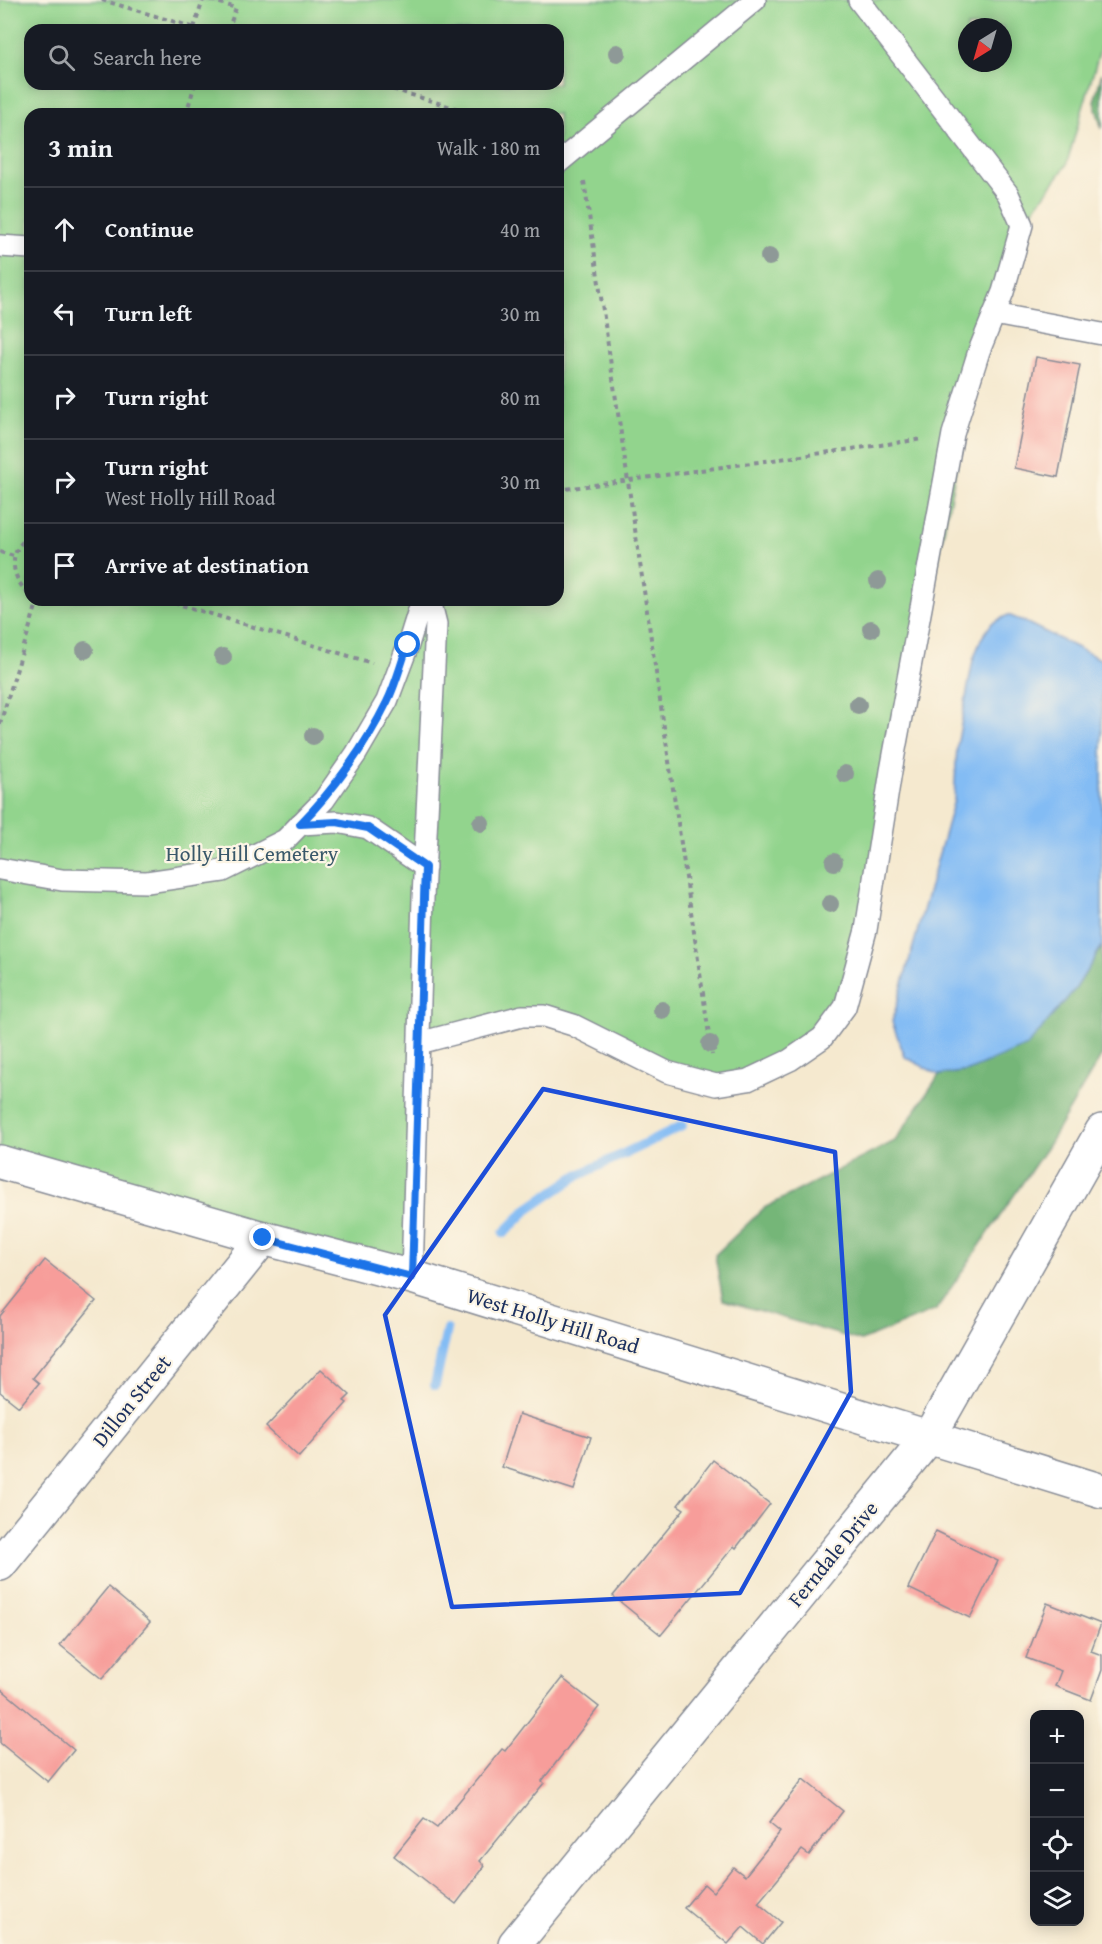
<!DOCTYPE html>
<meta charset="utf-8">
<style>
body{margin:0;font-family:"Gentium Book Plus",serif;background:#242831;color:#f1f3f6}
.controls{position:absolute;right:18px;bottom:18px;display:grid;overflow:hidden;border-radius:12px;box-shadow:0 3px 15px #0003}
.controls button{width:54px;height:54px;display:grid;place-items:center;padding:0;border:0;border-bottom:2px solid #363941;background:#171b24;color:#f1f3f6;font:30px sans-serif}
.compass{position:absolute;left:958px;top:18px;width:54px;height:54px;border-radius:50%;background:#171b24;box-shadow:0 3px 15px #0003;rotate:217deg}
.stop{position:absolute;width:18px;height:18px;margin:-14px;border:4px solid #1a73e8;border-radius:50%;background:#fff}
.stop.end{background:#1a73e8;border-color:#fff;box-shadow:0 2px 6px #0008}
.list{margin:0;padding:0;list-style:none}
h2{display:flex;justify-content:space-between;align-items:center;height:78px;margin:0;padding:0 24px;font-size:26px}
h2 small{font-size:20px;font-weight:400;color:#9ea1a6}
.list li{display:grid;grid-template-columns:39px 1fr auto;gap:18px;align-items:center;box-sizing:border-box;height:84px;padding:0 24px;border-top:2px solid #363941}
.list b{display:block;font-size:22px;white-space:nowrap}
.list p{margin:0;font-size:20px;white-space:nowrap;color:#9ea1a6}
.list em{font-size:20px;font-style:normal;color:#9ea1a6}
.icon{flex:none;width:33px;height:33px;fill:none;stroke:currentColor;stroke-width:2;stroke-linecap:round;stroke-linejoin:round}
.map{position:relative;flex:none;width:1102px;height:1944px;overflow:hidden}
.search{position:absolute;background:#171b24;box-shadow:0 3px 15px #0003;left:24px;top:24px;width:540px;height:66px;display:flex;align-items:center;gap:15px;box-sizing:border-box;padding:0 21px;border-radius:18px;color:#9ea1a6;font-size:22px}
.panel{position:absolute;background:#171b24;box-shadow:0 3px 15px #0003;left:24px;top:108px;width:540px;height:498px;border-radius:18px}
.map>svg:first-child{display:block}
.green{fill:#92d48d;stroke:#568276;stroke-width:1.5;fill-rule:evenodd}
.forest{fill:#75b678;stroke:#48726b;stroke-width:1.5}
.water{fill:#83bcf4;stroke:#4f76a9;stroke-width:1.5}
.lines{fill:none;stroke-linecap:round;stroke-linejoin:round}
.stream{stroke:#83bcf4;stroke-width:10}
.building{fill:#f79d9a}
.lane-casing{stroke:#888c96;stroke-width:24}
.street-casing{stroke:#888c96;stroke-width:36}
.secondary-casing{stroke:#888c96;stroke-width:36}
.path{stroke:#888c96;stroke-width:4;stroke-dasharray:4.5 4.5;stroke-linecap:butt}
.lane{stroke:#fff;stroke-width:21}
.street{stroke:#fff;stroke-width:33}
.secondary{stroke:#fff;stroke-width:33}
.tree{fill:#8e9997}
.route{stroke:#1a73e8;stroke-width:8}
.marked{fill:none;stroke:#1d4ed8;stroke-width:4.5;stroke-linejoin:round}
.labels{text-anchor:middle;stroke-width:4.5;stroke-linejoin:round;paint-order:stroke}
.park-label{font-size:21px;fill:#39586a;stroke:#fcf5e5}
.street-label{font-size:21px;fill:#1b2f5e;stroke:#fcf5e5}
</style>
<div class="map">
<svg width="1102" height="1944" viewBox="0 0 1102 1944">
<rect width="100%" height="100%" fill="#fcf5e5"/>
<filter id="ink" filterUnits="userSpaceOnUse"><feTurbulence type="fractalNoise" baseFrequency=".0167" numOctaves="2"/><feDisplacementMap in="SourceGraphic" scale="12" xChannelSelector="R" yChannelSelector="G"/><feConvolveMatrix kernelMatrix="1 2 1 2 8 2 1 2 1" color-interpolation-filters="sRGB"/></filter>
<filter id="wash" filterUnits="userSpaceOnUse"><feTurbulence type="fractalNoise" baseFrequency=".008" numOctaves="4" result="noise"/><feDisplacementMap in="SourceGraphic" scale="24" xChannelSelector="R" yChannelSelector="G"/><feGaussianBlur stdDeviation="1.35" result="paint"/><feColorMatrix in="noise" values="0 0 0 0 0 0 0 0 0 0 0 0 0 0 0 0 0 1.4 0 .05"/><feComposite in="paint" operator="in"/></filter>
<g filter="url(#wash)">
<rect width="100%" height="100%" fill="#f5e9cf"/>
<!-- green -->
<path class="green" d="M0,0H1102V43L1066,166L1022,225L979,351L866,930L822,1038L716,1085L544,1016L419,1043L412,1277L0,1162ZM967,27H1003V63H967ZM30,30H558V84H30ZM30,114H558V600H30Z"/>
<!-- forest -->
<g class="forest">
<path d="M1102,73V129L1094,102Z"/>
<path d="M1102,946V1055L1049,1144L936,1310L861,1341L723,1300L715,1255L764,1208L895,1141L939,1075L968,1071L1076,988Z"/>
</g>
<!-- water -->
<path class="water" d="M1008,615L1025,622L1102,660V946L1076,988L1027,1046L968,1071L939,1075L905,1057L892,1022L954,800L957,746L973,660L981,639L992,623Z"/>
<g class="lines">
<!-- stream -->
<g class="stream">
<path d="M504,1233L528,1209L575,1177L682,1126"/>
<path d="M435,1385L447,1330"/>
</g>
</g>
<g id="blocks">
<!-- building -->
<g class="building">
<path d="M1036,357L1080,365L1058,477L1014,468Z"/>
<path d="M45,1260L96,1301L33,1378L39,1383L19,1407L0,1392V1316Z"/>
<path d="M321,1369L350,1395L344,1401L347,1403L299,1457L266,1427Z"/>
<path d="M519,1414L591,1437L574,1490L502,1467Z"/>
<path d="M713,1460L770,1504L736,1548L734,1546L661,1635L613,1596L684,1509L678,1505Z"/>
<path d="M936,1531L998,1561L970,1618L908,1588Z"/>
<path d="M108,1587L150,1622L102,1679L60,1645Z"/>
<path d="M1047,1603L1101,1624L1091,1651L1102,1655V1670L1091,1700L1055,1686L1061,1671L1026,1658Z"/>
<path d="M562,1678L599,1707L542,1781L544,1783L480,1861L485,1866L456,1904L394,1856L424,1819L437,1828L502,1749L505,1751Z"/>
<path d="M0,1688L74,1750L48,1782L0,1743Z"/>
<path d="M803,1779L843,1811L809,1855L802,1850L758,1903L781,1922L763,1944L743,1927L728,1944L684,1908L704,1884L713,1892L733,1867L745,1876L780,1832L769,1823Z"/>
</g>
</g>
</g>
<g filter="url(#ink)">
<use href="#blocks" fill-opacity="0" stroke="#888c96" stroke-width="1.5"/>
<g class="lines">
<defs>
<g id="lane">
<path d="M558,163L755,0"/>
<path d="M0,246L30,248"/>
<path d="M994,314L1102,334"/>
<path d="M300,824L337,822L368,828L425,867"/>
<path d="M0,869L62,880L147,882L223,871L285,840L324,800L356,754L387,701L408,645L422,600"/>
<path d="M419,1043L522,1016H544L573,1025L667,1072L716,1085L748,1080L790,1060L822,1038L845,1007L866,930L891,771L953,434L979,351L1003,292L1022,225L1008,194L859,0"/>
<path d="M412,1277L423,898L436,624L430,600"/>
</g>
<g id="street">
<path d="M0,1564L263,1238"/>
<path d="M515,1944L929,1437L1102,1131"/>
</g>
<path id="secondary" d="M0,1162L263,1238L412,1277L1102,1491"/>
</defs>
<!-- lane casing -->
<use href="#lane" class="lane-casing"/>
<!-- street casing -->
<use href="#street" class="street-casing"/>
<!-- secondary casing -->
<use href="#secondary" class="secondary-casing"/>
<!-- path -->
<g class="path">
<path d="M102,0L202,30"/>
<path d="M211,0L236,8L228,30"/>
<path d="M194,28L203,0"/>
<path d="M376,84L474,114"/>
<path d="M186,114L195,84"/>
<path d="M584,181L712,1055"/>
<path d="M558,490L923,439"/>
<path d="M30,536C6,551 11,579 30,595"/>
<path d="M0,552L14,556"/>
<path d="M165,600L372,663"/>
<path d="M0,724L38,600"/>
</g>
<!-- lane -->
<use href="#lane" class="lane"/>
<!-- street -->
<use href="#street" class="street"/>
<!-- secondary -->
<use href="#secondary" class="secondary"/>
</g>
<!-- trees -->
<g class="tree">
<circle cx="617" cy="53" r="9"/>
<circle cx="769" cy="257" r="9"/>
<circle cx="878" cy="581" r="9"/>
<circle cx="871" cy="629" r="9"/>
<circle cx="85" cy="650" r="9"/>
<circle cx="223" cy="657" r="9"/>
<circle cx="858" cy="705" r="9"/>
<circle cx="313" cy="736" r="9"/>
<circle cx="845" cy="774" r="9"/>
<circle cx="481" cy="823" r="9"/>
<circle cx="834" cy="862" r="9"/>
<circle cx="830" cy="904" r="9"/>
<circle cx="662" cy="1010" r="9"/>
<circle cx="710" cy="1044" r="9"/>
</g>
</g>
<g class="lines" filter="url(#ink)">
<!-- route -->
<path class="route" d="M263,1238L412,1277L425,867L368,828L337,822L300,824C334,790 366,745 387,702C396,684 401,663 408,645"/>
</g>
<!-- marked area -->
<path class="marked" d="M543,1089L835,1152L851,1392L740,1593L452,1607L385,1315Z"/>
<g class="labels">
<!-- park labels -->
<g class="park-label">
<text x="252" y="861">Holly Hill Cemetery</text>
</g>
<!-- street labels -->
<g class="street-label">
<text transform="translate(553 1321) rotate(17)" y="7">West Holly Hill Road</text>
<text transform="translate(132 1401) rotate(-51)" y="7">Dillon Street</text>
<text transform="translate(833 1554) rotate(-51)" y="7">Ferndale Drive</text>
</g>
</g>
</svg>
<div class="controls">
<button>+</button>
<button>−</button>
<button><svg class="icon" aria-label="locate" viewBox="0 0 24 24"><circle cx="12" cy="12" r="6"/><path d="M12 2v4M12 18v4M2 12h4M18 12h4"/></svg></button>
<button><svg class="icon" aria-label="layers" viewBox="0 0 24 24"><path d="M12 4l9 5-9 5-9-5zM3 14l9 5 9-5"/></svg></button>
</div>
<svg class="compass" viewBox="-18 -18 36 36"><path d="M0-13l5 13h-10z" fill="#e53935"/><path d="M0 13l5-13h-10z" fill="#9ea1a6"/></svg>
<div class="stop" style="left:408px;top:645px"></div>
<div class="stop end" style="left:263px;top:1238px"></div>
<div class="search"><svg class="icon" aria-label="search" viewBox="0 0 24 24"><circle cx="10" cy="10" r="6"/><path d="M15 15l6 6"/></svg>Search here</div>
<section class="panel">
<h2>3 min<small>Walk · 180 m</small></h2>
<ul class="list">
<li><svg class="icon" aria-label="ahead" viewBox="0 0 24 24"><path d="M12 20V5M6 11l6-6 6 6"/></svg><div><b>Continue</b></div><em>40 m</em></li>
<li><svg class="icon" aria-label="left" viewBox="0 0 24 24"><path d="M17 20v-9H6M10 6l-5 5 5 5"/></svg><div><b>Turn left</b></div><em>30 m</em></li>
<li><svg class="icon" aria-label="right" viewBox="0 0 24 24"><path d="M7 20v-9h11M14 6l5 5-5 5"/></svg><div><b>Turn right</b></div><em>80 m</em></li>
<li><svg class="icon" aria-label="right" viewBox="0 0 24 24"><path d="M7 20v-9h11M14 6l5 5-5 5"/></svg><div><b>Turn right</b><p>West Holly Hill Road</p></div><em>30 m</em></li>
<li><svg class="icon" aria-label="arrive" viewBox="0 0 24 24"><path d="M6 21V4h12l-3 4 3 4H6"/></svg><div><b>Arrive at destination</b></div></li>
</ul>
</section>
</div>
